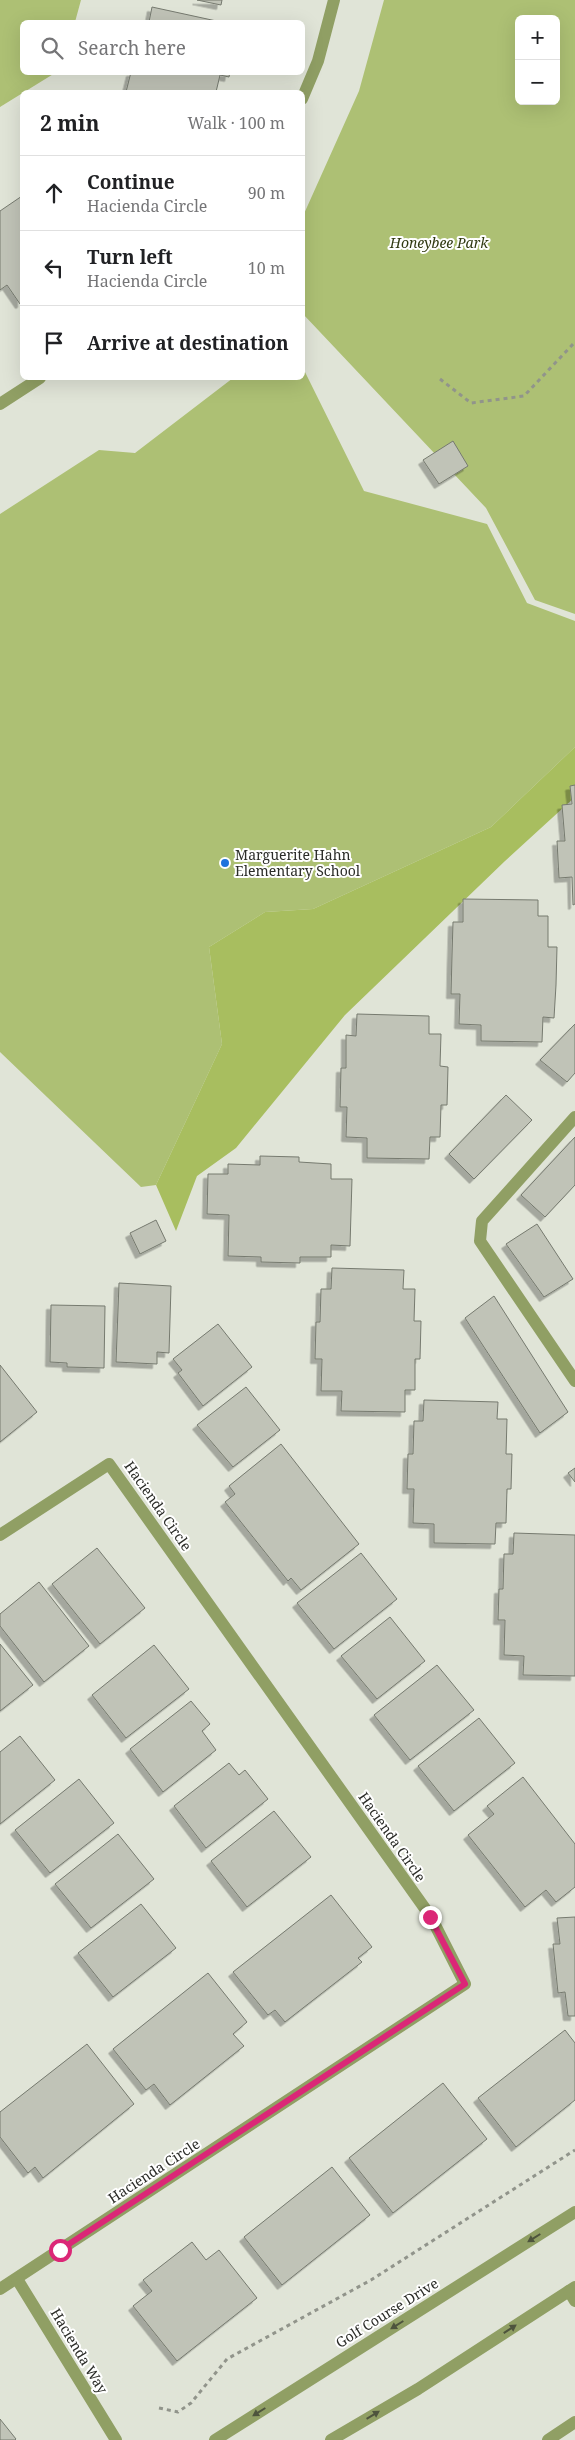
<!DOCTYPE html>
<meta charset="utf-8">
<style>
body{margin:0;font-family:"Noto Serif",serif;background:#f6f6f6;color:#202124}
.controls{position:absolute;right:15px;top:15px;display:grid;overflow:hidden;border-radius:8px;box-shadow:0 5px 20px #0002}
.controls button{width:45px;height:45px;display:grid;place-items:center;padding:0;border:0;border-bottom:1px solid #e0e0e0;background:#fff;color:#202124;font:25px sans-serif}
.stop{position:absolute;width:15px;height:15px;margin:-11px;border:4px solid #db2777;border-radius:50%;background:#fff}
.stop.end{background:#db2777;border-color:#fff;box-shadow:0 1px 5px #0008}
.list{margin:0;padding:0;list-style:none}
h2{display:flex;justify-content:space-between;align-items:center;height:65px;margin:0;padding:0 20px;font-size:21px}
h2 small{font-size:16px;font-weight:400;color:#757577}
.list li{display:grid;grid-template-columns:32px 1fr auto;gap:15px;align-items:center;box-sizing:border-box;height:75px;padding:0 20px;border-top:1px solid #e0e0e0}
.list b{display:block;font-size:19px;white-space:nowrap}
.list p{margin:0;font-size:16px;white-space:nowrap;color:#757577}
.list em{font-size:16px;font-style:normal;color:#757577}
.icon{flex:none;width:28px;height:28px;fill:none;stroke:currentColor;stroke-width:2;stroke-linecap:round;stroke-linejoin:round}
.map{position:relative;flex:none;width:575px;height:2440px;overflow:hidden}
.search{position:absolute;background:#fff;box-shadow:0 5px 20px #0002;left:20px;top:20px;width:285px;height:55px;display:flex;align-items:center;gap:12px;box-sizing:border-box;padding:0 18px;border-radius:8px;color:#757577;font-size:19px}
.panel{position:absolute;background:#fff;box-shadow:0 5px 20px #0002;left:20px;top:90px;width:285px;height:290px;border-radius:8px}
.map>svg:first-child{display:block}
.green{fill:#adc074;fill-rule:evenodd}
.forest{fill:#a8be5f}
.building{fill:#c0c3b7;stroke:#767a6f;filter:url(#shadow)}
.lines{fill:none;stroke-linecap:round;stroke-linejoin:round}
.path{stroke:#91948b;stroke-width:3;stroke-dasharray:4 4;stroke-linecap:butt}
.service{stroke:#909f64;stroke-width:12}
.minor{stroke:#909f64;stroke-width:12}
.tertiary{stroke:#909f64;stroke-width:12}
.oneway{fill:#4e543d}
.route{stroke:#db2777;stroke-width:6}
.poi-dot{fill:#1f73dd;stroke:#fff;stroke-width:2}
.labels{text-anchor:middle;stroke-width:4;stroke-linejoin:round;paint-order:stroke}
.park-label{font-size:14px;font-style:italic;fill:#303911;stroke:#fff}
.poi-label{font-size:14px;fill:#2b2c28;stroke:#fff;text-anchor:start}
.street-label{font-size:14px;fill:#2b2c28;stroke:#fff}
</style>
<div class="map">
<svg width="575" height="2440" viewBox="0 0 575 2440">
<defs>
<filter id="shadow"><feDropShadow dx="-4.5" dy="4.5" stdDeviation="0" flood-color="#0004"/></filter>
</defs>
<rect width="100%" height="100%" fill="#e0e4d7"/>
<!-- green -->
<g class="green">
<path d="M0,0H81L75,22H22V72L55,73L0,107Z"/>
<path d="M384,0H575V614L535,600L486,508L303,314V216L359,91ZM519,19H556V101H519Z"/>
<path d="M303,368L364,491L487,524L527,603L575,621V747L491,827L313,909L265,912L209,947L222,1044L156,1185L141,1187L0,1052V514L99,450L135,453L233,378H302Z"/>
</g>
<!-- forest -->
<path class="forest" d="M575,747V797L505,861L345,1015L236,1148L197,1176L176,1231L156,1185L222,1044L209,947L265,912L313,909L491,827Z"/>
<!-- building -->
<g class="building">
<path d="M197,0H222L221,5Z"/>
<path d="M152,7L221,22H149Z"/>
<path d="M131,72H230L229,77L220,75L216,92H126Z"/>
<path d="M22,196V303L20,304L7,285L0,290V211Z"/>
<path d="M453,441L468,466L439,484L423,460Z"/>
<path d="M575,785V904L573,905L572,877L559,878L557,841H565L562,805L572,804L570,786Z"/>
<path d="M463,899L538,900V916H548V947H557L556,985L554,1018L543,1017L542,1042L481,1041V1025L459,1024L460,994H451L452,955L453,922H463Z"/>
<path d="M357,1014L429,1016V1034H441L440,1066L448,1067L447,1105H441L440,1137H430L429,1159L367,1158V1138L346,1137L347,1107H340L341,1068H346V1035L356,1036Z"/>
<path d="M575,1024V1073L567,1082L540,1060Z"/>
<path d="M506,1095L532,1120L474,1179L449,1154Z"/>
<path d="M575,1137V1185L545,1217L521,1195Z"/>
<path d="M260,1156L299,1157V1162L331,1164V1179H352L350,1246L331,1245V1257H300V1263L261,1262V1257L228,1256L229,1215L207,1214L208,1174H228V1164L260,1165Z"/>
<path d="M156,1220L166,1241L140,1254L130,1233Z"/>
<path d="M537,1224L573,1279L544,1297L506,1244Z"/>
<path d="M332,1268L404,1270L403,1289H415L414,1321H421L420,1359H415V1390H405V1412L341,1411L342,1391H321L322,1359H315L316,1322H320L321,1289H331Z"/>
<path d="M119,1283L171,1286L169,1353L157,1352V1364L116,1362Z"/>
<path d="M494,1296L568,1412L540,1433L465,1318Z"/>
<path d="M51,1305L105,1306L104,1368L67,1367V1363L50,1362Z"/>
<path d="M218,1324L252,1367L203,1406L178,1373L182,1370L173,1359Z"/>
<path d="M0,1365L37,1412L0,1442Z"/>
<path d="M246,1387L280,1430L233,1467L197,1425Z"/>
<path d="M424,1400L498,1402L497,1419H507L506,1454H512L511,1489H507L506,1523H496L495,1544L434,1543V1524L413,1523L414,1489H407L408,1454H413L414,1421H423Z"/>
<path d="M281,1444L359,1544L301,1590L291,1578L288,1581L225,1502L235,1494L229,1486Z"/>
<path d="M575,1468V1482L568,1473Z"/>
<path d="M514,1533L575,1535V1676L523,1675L524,1656L504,1655L505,1620H498L499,1589H503L504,1554H513Z"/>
<path d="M97,1548L145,1608L100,1644L52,1584Z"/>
<path d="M361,1553L397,1599L334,1649L297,1603Z"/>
<path d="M39,1582L89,1646L44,1682L0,1626V1614Z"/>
<path d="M390,1617L425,1661L377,1699L341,1656Z"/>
<path d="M0,1644L33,1685L0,1711Z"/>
<path d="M154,1645L189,1689L126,1738L92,1695Z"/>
<path d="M437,1665L474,1710L410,1760L374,1715Z"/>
<path d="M191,1701L210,1724L202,1731L216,1750L163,1792L130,1749Z"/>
<path d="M479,1718L515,1763L454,1811L418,1766Z"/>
<path d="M20,1736L55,1780L0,1824V1752Z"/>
<path d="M229,1763L239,1775L245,1770L268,1799L206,1848L174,1806Z"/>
<path d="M523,1777L575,1844V1887L556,1902L546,1890L525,1907L468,1835L494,1814L487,1806Z"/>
<path d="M79,1779L114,1823L50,1873L15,1830Z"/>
<path d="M274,1811L311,1857L247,1907L211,1861Z"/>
<path d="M118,1834L154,1879L91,1928L55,1884Z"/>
<path d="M331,1895L372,1947L358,1958L362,1962L285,2022L275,2010L268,2015L233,1972Z"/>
<path d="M141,1904L176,1948L113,1997L78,1953Z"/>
<path d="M575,1917V2016H568L565,1992L558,1993L553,1944H560L557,1918Z"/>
<path d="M208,1973L247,2022L233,2034L244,2046L170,2105L154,2084L146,2090L113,2049Z"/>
<path d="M565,2030L575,2043V2100L516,2147L478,2098Z"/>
<path d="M87,2044L134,2104L43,2178L35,2167L28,2173L0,2137V2112Z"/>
<path d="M443,2083L487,2139L393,2213L349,2158Z"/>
<path d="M332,2167L370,2215L282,2285L244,2237Z"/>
<path d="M192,2242L206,2260L219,2250L257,2298L177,2361L133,2306L152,2291L143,2280Z"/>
<path d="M0,2419L16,2439L15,2440H0Z"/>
</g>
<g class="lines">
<!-- path -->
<g class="path">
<path d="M440,379L471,403L524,396L575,342"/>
<path d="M159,2408L178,2412L191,2403L227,2359L371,2280L575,2150"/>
</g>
<!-- service -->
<g class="service">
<path d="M569,2291L575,2301"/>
<path d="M548,2440L575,2422"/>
</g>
<!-- minor -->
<g class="minor">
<path d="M302,99L318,61L334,0"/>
<path d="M0,404L40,378"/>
<path d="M575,1117L482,1221L480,1241L575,1381"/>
<path d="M0,1535L109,1464L431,1917L465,1984L0,2289"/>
<path d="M17,2279L116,2440"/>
</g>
<!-- tertiary -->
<g class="tertiary">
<path d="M215,2440L575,2212"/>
<path d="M331,2440L418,2389L575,2287"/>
</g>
</g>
<!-- one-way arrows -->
<defs><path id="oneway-solid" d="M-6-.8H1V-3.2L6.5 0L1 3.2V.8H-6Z" transform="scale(1.25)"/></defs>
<g class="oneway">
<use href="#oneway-solid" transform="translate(534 2238) rotate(148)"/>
<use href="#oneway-solid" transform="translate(397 2325) rotate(148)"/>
<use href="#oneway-solid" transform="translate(510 2329) rotate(-33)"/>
<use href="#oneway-solid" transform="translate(259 2412) rotate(148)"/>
<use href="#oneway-solid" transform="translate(373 2415) rotate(-31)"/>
</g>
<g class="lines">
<!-- route -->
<path class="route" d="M60,2250L465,1984L430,1917"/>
</g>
<!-- markers -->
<circle class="poi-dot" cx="225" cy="863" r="5"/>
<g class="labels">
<!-- park labels -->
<g class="park-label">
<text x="439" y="248">Honeybee Park</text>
</g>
<!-- poi labels -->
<g class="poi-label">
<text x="235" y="860">Marguerite Hahn<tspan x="235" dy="16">Elementary School</tspan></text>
</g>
<!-- street labels -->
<g class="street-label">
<text transform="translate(158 1506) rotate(55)" y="5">Hacienda Circle</text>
<text transform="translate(392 1837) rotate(55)" y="5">Hacienda Circle</text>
<text transform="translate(154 2171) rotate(-33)" y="5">Hacienda Circle</text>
<text transform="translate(387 2313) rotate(-32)" y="5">Golf Course Drive</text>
<text transform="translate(79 2351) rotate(59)" y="5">Hacienda Way</text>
</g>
</g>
</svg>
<div class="controls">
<button>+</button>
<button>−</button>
</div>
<div class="stop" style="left:60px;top:2250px"></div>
<div class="stop end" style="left:430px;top:1917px"></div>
<div class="search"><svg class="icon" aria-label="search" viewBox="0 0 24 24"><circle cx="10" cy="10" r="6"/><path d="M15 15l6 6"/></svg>Search here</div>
<section class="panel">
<h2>2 min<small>Walk · 100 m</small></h2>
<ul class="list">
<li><svg class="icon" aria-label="ahead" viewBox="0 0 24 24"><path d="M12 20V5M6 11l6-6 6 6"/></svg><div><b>Continue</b><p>Hacienda Circle</p></div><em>90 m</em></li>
<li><svg class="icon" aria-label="left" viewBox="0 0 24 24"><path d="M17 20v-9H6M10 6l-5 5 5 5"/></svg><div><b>Turn left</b><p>Hacienda Circle</p></div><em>10 m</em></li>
<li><svg class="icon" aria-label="arrive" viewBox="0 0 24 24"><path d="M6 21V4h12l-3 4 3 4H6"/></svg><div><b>Arrive at destination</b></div></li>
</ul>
</section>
</div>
